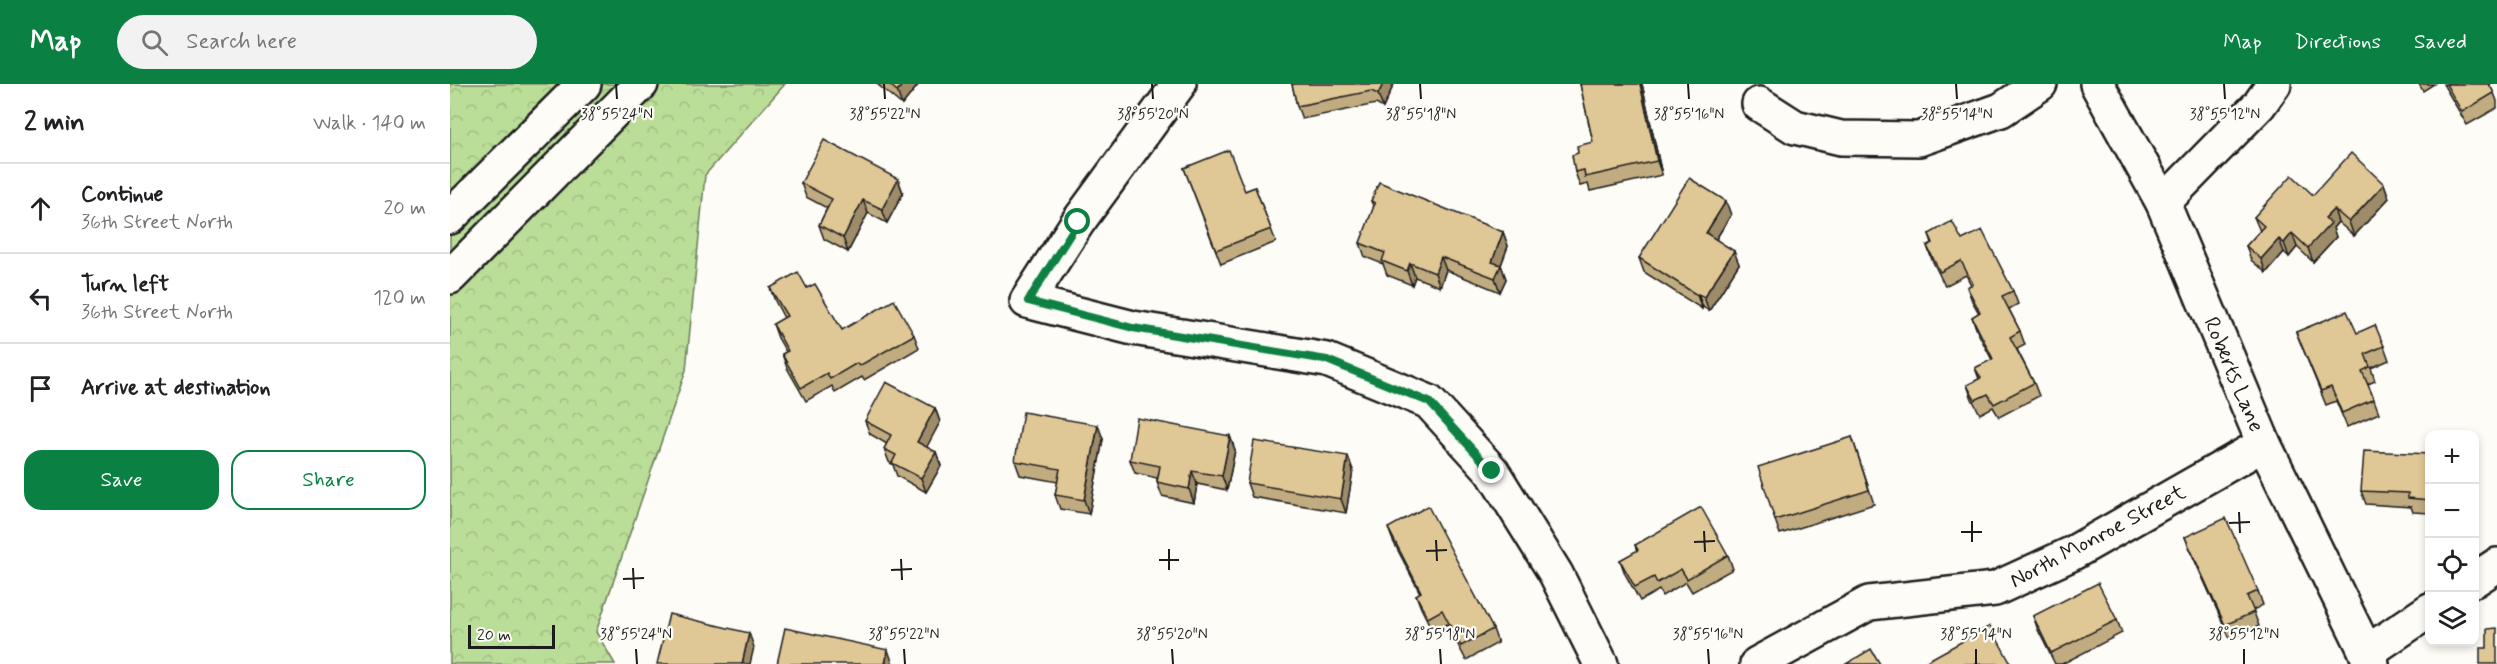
<!DOCTYPE html>
<meta charset="utf-8">
<style>
body{margin:0;font-family:Mynerve,sans-serif;background:#f2f2f2;color:#202124}
.controls{position:absolute;right:18px;bottom:18px;display:grid;overflow:hidden;border-radius:12px;box-shadow:0 3px 9px #0003}
.controls button{width:54px;height:54px;display:grid;place-items:center;padding:0;border:0;border-bottom:2px solid #e0e0e0;background:#fff;color:#202124;font:30px sans-serif}
.scale{position:absolute;left:18px;bottom:15px;width:87px;box-sizing:border-box;padding-left:6px;border:3px solid #1c1c1c;border-top:0;font-size:16px;line-height:21px;white-space:nowrap;color:#1c1c1c;-webkit-text-stroke:4px #fdfcf7;paint-order:stroke}
.stop{position:absolute;width:18px;height:18px;margin:-14px;border:4px solid #0b8043;border-radius:50%;background:#fff}
.stop.end{background:#0b8043;border-color:#fff;box-shadow:0 2px 6px #0008}
.list{margin:0;padding:0;list-style:none}
h2{display:flex;justify-content:space-between;align-items:center;height:78px;margin:0;padding:0 24px;font-size:26px}
h2 small{font-size:20px;font-weight:400;color:#757577}
.list li{display:grid;grid-template-columns:39px 1fr auto;gap:18px;align-items:center;box-sizing:border-box;height:90px;padding:0 24px;border-top:2px solid #e0e0e0}
.list b{display:block;font-size:22px;white-space:nowrap}
.list p{margin:0;font-size:20px;white-space:nowrap;color:#757577}
.list em{font-size:20px;font-style:normal;color:#757577}
.actions{display:flex;gap:12px;padding:18px 24px}
.actions a{flex:1;padding:14px 0;border:2px solid #0b8043;border-radius:18px;text-align:center;font-size:21px;color:#0b8043}
.actions .main{background:#0b8043;color:#fff}
.icon{flex:none;width:33px;height:33px;fill:none;stroke:currentColor;stroke-width:2;stroke-linecap:round;stroke-linejoin:round}
.map{position:relative;flex:none;width:2047px;height:580px;overflow:hidden}
header{display:flex;align-items:center;gap:36px;box-sizing:border-box;height:84px;padding:0 30px;background:#0b8043;color:#fff}
header strong{font-size:28px}
nav{display:flex;gap:33px;margin-inline-start:auto;font-size:21px}
.search{width:420px;height:54px;background:#f2f2f2;display:flex;align-items:center;gap:15px;box-sizing:border-box;padding:0 21px;border-radius:33px;color:#757577;font-size:22px}
main{display:flex}
aside{flex:1;background:#fff}
.map>svg:first-child{display:block}
.forest{fill:url(#forest-crowns);stroke:#6b7c5a;stroke-width:1.5}
.lines{fill:none;stroke-linecap:round;stroke-linejoin:round}
.minor-casing{stroke:#1c1c1c;stroke-width:38}
.highway-casing{stroke:#1c1c1c;stroke-width:38}
.minor{stroke:#fdfcf7;stroke-width:33}
.highway{stroke:#fdfcf7;stroke-width:33}
.wall{fill:#c1ab81;stroke:#1c1c1c;stroke-width:1.5}
.shaded-wall{fill:#9d8b69;stroke:#1c1c1c;stroke-width:1.5}
.building{fill:#e0c796;stroke:#1c1c1c;stroke-width:1.5}
.route{stroke:#0b8043;stroke-width:8}
.ticks{fill:none;stroke:#1c1c1c;stroke-width:2}
.labels{text-anchor:middle;stroke-width:4.5;stroke-linejoin:round;paint-order:stroke}
.street-label{font-size:22px;fill:#1c1c1c;stroke:#fdfcf7}
.ticks-label{font-size:15px;text-anchor:middle;fill:#1c1c1c;stroke:#fdfcf7;stroke-width:4.5;stroke-linejoin:round;paint-order:stroke}
</style>
<header>
<strong>Map</strong>
<div class="search"><svg class="icon" aria-label="search" viewBox="0 0 24 24"><circle cx="10" cy="10" r="6"/><path d="M15 15l6 6"/></svg>Search here</div>
<nav><a>Map</a><a>Directions</a><a>Saved</a></nav>
</header>
<main>
<aside>
<h2>2 min<small>Walk · 140 m</small></h2>
<ul class="list">
<li><svg class="icon" aria-label="ahead" viewBox="0 0 24 24"><path d="M12 20V5M6 11l6-6 6 6"/></svg><div><b>Continue</b><p>36th Street North</p></div><em>20 m</em></li>
<li><svg class="icon" aria-label="left" viewBox="0 0 24 24"><path d="M17 20v-9H6M10 6l-5 5 5 5"/></svg><div><b>Turn left</b><p>36th Street North</p></div><em>120 m</em></li>
<li><svg class="icon" aria-label="arrive" viewBox="0 0 24 24"><path d="M6 21V4h12l-3 4 3 4H6"/></svg><div><b>Arrive at destination</b></div></li>
</ul>
<div class="actions"><a class="main">Save</a><a>Share</a></div>
</aside>
<div class="map">
<svg width="2047" height="580" viewBox="0 0 2047 580">
<defs>
<pattern id="forest-crowns" width="20" height="18" patternUnits="userSpaceOnUse" patternTransform="scale(1.5)"><rect width="20" height="18" fill="#badd98"/><path d="M2 6a3 3 0 1 1 6 0M12 15a3 3 0 1 1 6 0" fill="none" stroke="#9fbd82"/></pattern>
</defs>
<rect width="100%" height="100%" fill="#fdfcf7"/>
<filter id="ink" filterUnits="userSpaceOnUse"><feTurbulence type="fractalNoise" baseFrequency=".0167" numOctaves="2"/><feDisplacementMap in="SourceGraphic" scale="12" xChannelSelector="R" yChannelSelector="G"/><feConvolveMatrix kernelMatrix="1 2 1 2 8 2 1 2 1" color-interpolation-filters="sRGB"/></filter>
<g filter="url(#ink)">
<!-- forest -->
<path class="forest" d="M0,0H335L255,91L236,286L146,548L165,580H0Z"/>
<g class="lines">
<defs>
<g id="minor">
<path d="M729,0L628,138L577,217L683,244L877,276L979,318L1042,387L1106,490L1151,580"/>
<path d="M1647,0L1713,119L1814,360L1922,580"/>
<path d="M1309,20L1345,43L1391,54L1469,55L1551,26L1590,0"/>
<path d="M1713,119L1809,21L1824,0"/>
<path d="M2024,496L2047,481"/>
<path d="M1916,569L1980,526"/>
<path d="M1307,580L1419,519L1545,505L1621,470L1814,360"/>
</g>
<g id="highway">
<path d="M0,133L134,0"/>
<path d="M0,193L191,0"/>
</g>
</defs>
<!-- minor casing -->
<use href="#minor" class="minor-casing"/>
<!-- highway casing -->
<use href="#highway" class="highway-casing"/>
<!-- minor -->
<use href="#minor" class="minor"/>
<!-- highway -->
<use href="#highway" class="highway"/>
</g>
<!-- wall -->
<g class="wall">
<path d="M427,0H469L452,21Z"/>
<path d="M842,0H944L933,24L926,20L852,35L847,22Z"/>
<path d="M1130,0H1192L1212,91L1140,107L1138,100L1130,102L1125,88L1128,69L1143,58Z"/>
<path d="M1969,0H1984L1973,7Z"/>
<path d="M1993,0H2039L2044,9L2047,17V24L2017,41Z"/>
<path d="M734,84L795,107L805,103L826,158L771,180Z"/>
<path d="M448,95L453,109L437,139L418,129L398,168L374,155L369,141L377,124L356,113L351,99Z"/>
<path d="M1934,100L1939,114L1904,152L1888,138L1883,144L1886,153L1863,178L1847,163L1839,173L1834,168L1816,189L1801,176L1796,162L1810,147L1804,133L1863,111Z"/>
<path d="M921,117L1053,148L1058,162L1051,181L1056,195L1050,208L996,186L990,203L965,193L962,201L937,191L933,180L915,173L910,159L924,124Z"/>
<path d="M1281,131L1266,155L1289,180L1259,227L1253,223L1252,225L1194,188L1189,174Z"/>
<path d="M1479,150L1512,156L1563,207L1568,220L1559,225L1570,247L1575,261L1567,265L1584,299L1589,312L1549,333L1543,323L1530,330L1522,315L1517,301L1529,295L1525,284L1542,276L1527,247L1522,233L1529,229L1522,217L1517,203L1521,201L1516,191L1495,202L1482,176L1477,162L1482,159Z"/>
<path d="M320,204H357L392,246L464,251L469,264L414,296L412,293L385,309L382,302L356,317L337,284L332,270L336,268L328,254L323,240L334,234L325,217Z"/>
<path d="M1846,248L1907,249L1934,262L1939,276L1921,284L1925,297L1918,300L1929,329L1897,343L1886,317L1876,321Z"/>
<path d="M485,324L490,338L476,363L486,368L491,382L476,408L447,392L443,381L439,378L434,365L437,360L420,350L415,337Z"/>
<path d="M780,352L785,366L777,406L747,400L744,419L712,412L707,398V394L685,389L680,376Z"/>
<path d="M1402,353L1424,420L1330,450L1325,436Z"/>
<path d="M653,355L639,430L610,425L605,411L608,398L570,391L565,377Z"/>
<path d="M1980,370V429L1963,428L1961,423L1916,420L1911,407Z"/>
<path d="M903,386L896,429L802,413L797,399Z"/>
<path d="M938,444L1043,545L1048,559L1016,576L997,540L983,548L971,524L966,511L970,509L943,457Z"/>
<path d="M1735,453L1808,507L1813,521L1803,526L1809,542L1780,555L1740,466Z"/>
<path d="M1185,461L1278,471L1283,485L1242,508L1236,498L1212,512L1209,506L1190,517L1175,490L1170,476L1187,467Z"/>
<path d="M1583,532L1667,536L1672,549L1612,580H1605L1588,546Z"/>
</g>
<!-- shaded-wall -->
<g class="shaded-wall">
<path d="M453,0H469L452,21L447,7Z"/>
<path d="M933,0H944L933,24L928,10Z"/>
<path d="M1190,0H1192L1212,91L1207,77Z"/>
<path d="M448,95L453,109L437,139L432,125Z"/>
<path d="M1934,100L1939,114L1904,152L1899,138Z"/>
<path d="M413,116L418,129L398,168L393,154Z"/>
<path d="M1276,117L1281,131L1261,163L1256,149Z"/>
<path d="M1884,125L1888,138L1883,144L1886,153L1863,178L1858,164L1875,134Z"/>
<path d="M1053,148L1058,162L1051,181L1056,195L1050,208L1045,194L1042,178Z"/>
<path d="M1842,149L1847,163L1839,173L1834,159Z"/>
<path d="M1829,155L1834,168L1816,189L1811,175Z"/>
<path d="M1284,167L1289,180L1259,227L1254,213Z"/>
<path d="M991,173L996,186L990,203L985,189Z"/>
<path d="M960,179L965,193L962,201L957,187Z"/>
<path d="M1248,210L1253,223L1252,225L1247,211Z"/>
<path d="M485,324L490,338L472,372L467,358Z"/>
<path d="M648,341L653,355L639,430L634,416Z"/>
<path d="M780,352L785,366L777,406L772,392Z"/>
<path d="M486,368L491,382L476,408L471,394Z"/>
<path d="M898,372L903,386L896,429L891,415Z"/>
<path d="M742,387L747,400L744,419L739,405Z"/>
<path d="M299,549L304,563L300,580H292Z"/>
<path d="M438,566L443,580H435Z"/>
</g>
<!-- building -->
<g class="building">
<path d="M439,0H453L447,7Z"/>
<path d="M842,0H933L928,10L921,7L847,22Z"/>
<path d="M1130,0H1190L1207,77L1135,93L1134,86L1125,88L1122,71L1128,69L1127,62L1143,58Z"/>
<path d="M1996,0H2039L2044,9L2012,28Z"/>
<path d="M374,56L448,95L432,125L413,116L393,154L369,141L382,115L351,99Z"/>
<path d="M779,66L795,107L805,103L821,145L766,166L734,84Z"/>
<path d="M1901,69L1934,100L1899,138L1884,125L1875,134L1881,139L1858,164L1842,149L1834,159L1829,155L1811,175L1796,162L1814,142L1804,133L1842,91L1863,111Z"/>
<path d="M1239,94L1276,117L1256,149L1284,167L1254,213L1248,210L1247,211L1189,174Z"/>
<path d="M929,98L1053,148L1042,178L1051,181L1045,194L991,173L985,189L960,179L957,187L932,177L935,169L910,159L925,119L921,117Z"/>
<path d="M1502,137L1512,156L1532,146L1563,207L1552,212L1570,247L1560,253L1584,299L1544,320L1538,310L1525,316L1517,301L1531,294L1525,284L1543,275L1522,233L1530,228L1517,203L1523,200L1511,177L1490,188L1477,162L1483,159L1479,150Z"/>
<path d="M348,188L357,204L365,200L392,246L444,216L464,251L409,282L407,279L380,295L377,289L351,304L332,270L338,267L323,240L337,232L320,204Z"/>
<path d="M1897,227L1907,249L1925,241L1934,262L1915,270L1920,283L1912,287L1924,315L1892,329L1881,303L1871,307L1846,248Z"/>
<path d="M436,298L485,324L467,358L486,368L471,394L442,379L446,371L434,365L441,351L415,337Z"/>
<path d="M573,328L648,341L634,416L605,411L610,385L565,377Z"/>
<path d="M687,334L780,352L772,392L742,387L739,405L707,398L710,382L680,376Z"/>
<path d="M1402,353L1419,406L1325,436L1308,383Z"/>
<path d="M804,357L898,372L891,415L797,399Z"/>
<path d="M1914,367L1980,370V416L1958,414V409L1911,407Z"/>
<path d="M978,422L1043,545L1011,562L992,526L978,534L966,511L971,508L938,444Z"/>
<path d="M1251,423L1278,471L1237,495L1231,485L1207,499L1204,493L1185,503L1170,476L1188,466L1185,461Z"/>
<path d="M1776,434L1808,507L1797,512L1804,528L1775,541L1735,453Z"/>
<path d="M1648,499L1667,536L1601,569L1583,532Z"/>
<path d="M219,530L299,549L292,580H207Z"/>
<path d="M1540,542L1561,580H1477L1475,578Z"/>
<path d="M335,544L438,566L435,580H327Z"/>
<path d="M2047,544V580H2030V564H2037V545Z"/>
<path d="M1421,565L1430,580H1396Z"/>
</g>
</g>
<g class="lines" filter="url(#ink)">
<!-- route -->
<path class="route" d="M628,138L578,217L683,244L877,276L979,318L1042,387"/>
</g>
<!-- ticks -->
<path class="ticks" d="M166,0L167,15M434,0L435,15M702,0L703,15M970,0L971,15M1238,0L1239,15M1506,0L1507,15M1774,0L1775,15M1789,428L1790,449M1522,437V458M1779,439L1800,438M1254,447L1255,468M1511,448H1532M986,456L987,477M1244,458L1265,457M719,465V486M976,467L997,466M451,475L452,496M709,476H729M183,484L184,505M441,486L462,485M173,495L194,494M186,565L187,580M454,565L455,580M722,565L723,580M990,565L991,580M1258,565L1259,580M1526,565V580M1794,565V580"/>
<g class="labels">
<!-- street labels -->
<g class="street-label">
<text transform="translate(1785 290) rotate(67)" y="8">Roberts Lane</text>
<text transform="translate(1647 451) rotate(-28)" y="8">North Monroe Street</text>
</g>
</g>
<g class="ticks-label">
<text x="167" y="35">38°55'24"N</text>
<text x="435" y="35">38°55'22"N</text>
<text x="703" y="35">38°55'20"N</text>
<text x="971" y="35">38°55'18"N</text>
<text x="1239" y="35">38°55'16"N</text>
<text x="1507" y="35">38°55'14"N</text>
<text x="1775" y="35">38°55'12"N</text>
<text x="186" y="555">38°55'24"N</text>
<text x="454" y="555">38°55'22"N</text>
<text x="722" y="555">38°55'20"N</text>
<text x="990" y="555">38°55'18"N</text>
<text x="1258" y="555">38°55'16"N</text>
<text x="1526" y="555">38°55'14"N</text>
<text x="1794" y="555">38°55'12"N</text>
</g>
</svg>
<div class="controls">
<button>+</button>
<button>−</button>
<button><svg class="icon" aria-label="locate" viewBox="0 0 24 24"><circle cx="12" cy="12" r="6"/><path d="M12 2v4M12 18v4M2 12h4M18 12h4"/></svg></button>
<button><svg class="icon" aria-label="layers" viewBox="0 0 24 24"><path d="M12 4l9 5-9 5-9-5zM3 14l9 5 9-5"/></svg></button>
</div>
<div class="scale">20 m</div>
<div class="stop" style="left:628px;top:138px"></div>
<div class="stop end" style="left:1042px;top:387px"></div>
</div>
</main>
